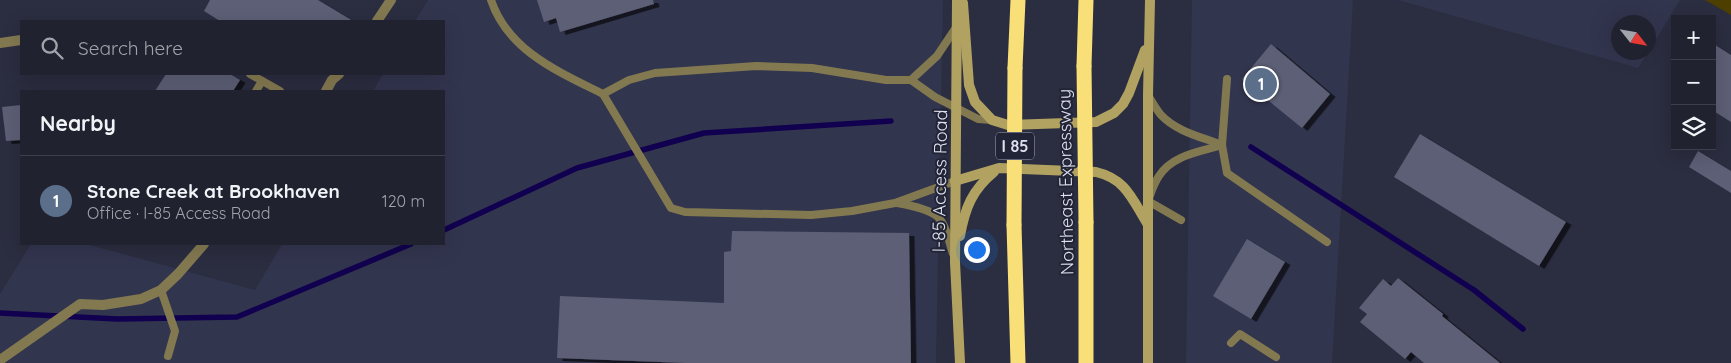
<!DOCTYPE html>
<meta charset="utf-8">
<style>
body{margin:0;font-family:Quicksand,sans-serif;background:#282a38;color:#f1f3f6}
.controls{position:absolute;right:15px;top:15px;display:grid;overflow:hidden;border-radius:0px;box-shadow:0 5px 20px #0002}
.controls button{width:45px;height:45px;display:grid;place-items:center;padding:0;border:0;border-bottom:1px solid #3d3f4c;background:#202230;color:#f1f3f6;font:25px sans-serif}
.compass{position:absolute;left:1611px;top:15px;width:45px;height:45px;border-radius:50%;background:#202230;box-shadow:0 5px 20px #0002;rotate:121deg}
.you{position:absolute;left:976px;top:249px;width:18px;height:18px;margin:-12px;border:4px solid #fff;border-radius:50%;background:#1a73e8;box-shadow:0 0 0 8px #1a73e833}
.badge{display:grid;place-items:center;width:32px;height:32px;border-radius:50%;background:#d3b635;color:#fff;font-size:16px;font-weight:700}
.pin{position:absolute;translate:-50% -50%;border:2px solid #fff;box-shadow:0 1px 5px #0006}
.list{margin:0;padding:0;list-style:none}
h2{display:flex;justify-content:space-between;align-items:center;height:65px;margin:0;padding:0 20px;font-size:21px}
h2 small{font-size:16px;font-weight:400;color:#a2a4ab}
.list li{display:grid;grid-template-columns:32px 1fr auto;gap:15px;align-items:center;box-sizing:border-box;height:90px;padding:0 20px;border-top:1px solid #3d3f4c}
.list b{display:block;font-size:19px;white-space:nowrap}
.list p{margin:0;font-size:16px;white-space:nowrap;color:#a2a4ab}
.list em{font-size:16px;font-style:normal;color:#a2a4ab}
.icon{flex:none;width:28px;height:28px;fill:none;stroke:currentColor;stroke-width:2;stroke-linecap:round;stroke-linejoin:round}
.map{position:relative;flex:none;width:1731px;height:363px;overflow:hidden}
.search{position:absolute;background:#202230;box-shadow:0 5px 20px #0002;left:20px;top:20px;width:425px;height:55px;display:flex;align-items:center;gap:12px;box-sizing:border-box;padding:0 18px;border-radius:0px;color:#a2a4ab;font-size:19px}
.panel{position:absolute;background:#202230;box-shadow:0 5px 20px #0002;left:20px;top:90px;width:425px;height:155px;border-radius:0px}
.map>svg:first-child{display:block}
.built{fill:#32354e}
.green{fill:#4c3f00}
.lines{fill:none;stroke-linecap:round;stroke-linejoin:round}
.stream{stroke:#11004f;stroke-width:5.5}
.building{fill:#5c5f74;filter:url(#shadow)}
.lane{stroke:#837951;stroke-width:8}
.street{stroke:#837951;stroke-width:10}
.secondary{stroke:#b2a261;stroke-width:10}
.highway{stroke:#f9df77;stroke-width:15}
.highway-bridge{stroke:#f9df77;stroke-width:15}
.labels{text-anchor:middle;stroke-width:4;stroke-linejoin:round;paint-order:stroke}
.shield{fill:#212436;stroke:#a5a8b6;stroke-width:1}
.shield-label{font-size:16px;font-weight:bold;fill:#dee0ed}
.street-label{font-size:18px;fill:#dee0ed;stroke:#212436}
</style>
<div class="map">
<svg width="1731" height="363" viewBox="0 0 1731 363">
<defs>
<filter id="shadow"><feDropShadow dx="5.5" dy="3" stdDeviation="0" flood-color="#0009"/></filter>
</defs>
<rect width="100%" height="100%" fill="#2b2d40"/>
<!-- built -->
<g class="built">
<path d="M428,0H943L936,363H0V294L31,244H86L255,290L282,244H444V91H373L383,74H444V21H415Z"/>
<path d="M1192,0H1353L1332,363H1186Z"/>
<path d="M1398,0H1680L1649,51L1648,22H1618V52L1648,53L1638,68Z"/>
</g>
<!-- green -->
<path class="green" d="M1705,0H1731V15Z"/>
<g class="lines">
<!-- stream -->
<g class="stream">
<path d="M1251,147L1474,290L1523,329"/>
<path d="M444,230L577,168L704,133L891,121"/>
<path d="M0,313L117,319L237,317L411,244"/>
</g>
</g>
<!-- building -->
<g class="building">
<path d="M210,0H318L353,21H220L204,11Z"/>
<path d="M537,0H653L654,4L560,32L556,18L544,22Z"/>
<path d="M1712,43L1731,55V122L1712,110Z"/>
<path d="M1271,44L1330,94L1302,128L1242,79Z"/>
<path d="M166,74H230L240,80L233,91H155Z"/>
<path d="M21,105V140L6,141L2,107Z"/>
<path d="M1420,134L1566,222L1539,266L1394,177Z"/>
<path d="M1698,151L1731,171V193L1689,167Z"/>
<path d="M732,231L909,233L911,363H686L557,358L560,296L724,303V252L731,251Z"/>
<path d="M1247,239L1285,262L1251,319L1213,296Z"/>
<path d="M1398,278L1443,314L1442,316L1500,363H1424L1411,352L1405,359L1360,322L1367,314L1359,308L1383,279L1391,286Z"/>
</g>
<g class="lines">
<!-- lane -->
<g class="lane">
<path d="M491,0C508,51 559,72 603,94L629,80L655,73L756,66L812,68L886,80H911L935,97L978,119L992,120"/>
<path d="M250,74L280,91"/>
<path d="M1227,79L1222,145L1227,173L1327,242"/>
<path d="M911,80L937,56L957,26"/>
<path d="M256,91L262,81"/>
<path d="M603,94L671,208L685,212L811,215L852,211L895,203L955,181"/>
<path d="M1148,95C1152,102 1156,109 1161,115C1177,132 1202,137 1222,145"/>
<path d="M897,203C909,205 929,209 938,217C947,226 949,243 953,254"/>
<path d="M1181,220L1148,201C1151,193 1154,183 1159,176C1172,155 1200,152 1222,145"/>
<path d="M161,290L175,331L168,356"/>
<path d="M1231,343L1240,334L1276,357"/>
</g>
<!-- street -->
<g class="street">
<path d="M377,21L391,0"/>
<path d="M0,43L21,40"/>
<path d="M326,91L332,80L339,74"/>
<path d="M0,360L80,304L103,305L141,299L161,290L178,274L204,244"/>
</g>
<!-- secondary -->
<g class="secondary">
<path d="M957,0L955,262L960,363"/>
<path d="M963,3L969,85L975,102L992,120L1008,125L1096,122L1114,113L1123,104L1129,93L1145,50"/>
<path d="M955,181L999,168L1096,172C1126,179 1132,199 1147,223"/>
<path d="M960,236C965,208 972,190 994,172"/>
<path d="M1148,363V95L1150,0"/>
</g>
<!-- highway -->
<g class="highway">
<path d="M1084,66L1086,0"/>
<path d="M1015,68L1018,0"/>
<path d="M1086,222V363"/>
<path d="M1014,225L1018,363"/>
</g>
<!-- highway-bridge -->
<g class="highway-bridge">
<path d="M1084,66L1086,222"/>
<path d="M1014,225L1015,68"/>
</g>
</g>
<g class="labels">
<!-- shield labels -->
<rect class="shield" x="996" y="132.5" width="38" height="27" rx="4"/>
<g class="shield-label">
<text x="1015" y="152">I 85</text>
</g>
<!-- street labels -->
<g class="street-label">
<text transform="translate(940 181) rotate(-89)" y="6">I-85 Access Road</text>
<text transform="translate(1066 182) rotate(-91)" y="6">Northeast Expressway</text>
</g>
</g>
</svg>
<div class="controls">
<button>+</button>
<button>−</button>
<button><svg class="icon" aria-label="layers" viewBox="0 0 24 24"><path d="M12 4l9 5-9 5-9-5zM3 14l9 5 9-5"/></svg></button>
</div>
<svg class="compass" viewBox="-18 -18 36 36"><path d="M0-13l5 13h-10z" fill="#e53935"/><path d="M0 13l5-13h-10z" fill="#a2a4ab"/></svg>
<div class="you"></div>
<div class="pin badge" style="left:1261px;top:84px;background:#5c6f8a">1</div>
<div class="search"><svg class="icon" aria-label="search" viewBox="0 0 24 24"><circle cx="10" cy="10" r="6"/><path d="M15 15l6 6"/></svg>Search here</div>
<section class="panel">
<h2>Nearby<small></small></h2>
<ul class="list">
<li><span class="badge" style="background:#5c6f8a">1</span><div><b>Stone Creek at Brookhaven</b><p>Office · I-85 Access Road</p></div><em>120 m</em></li>
</ul>
</section>
</div>
